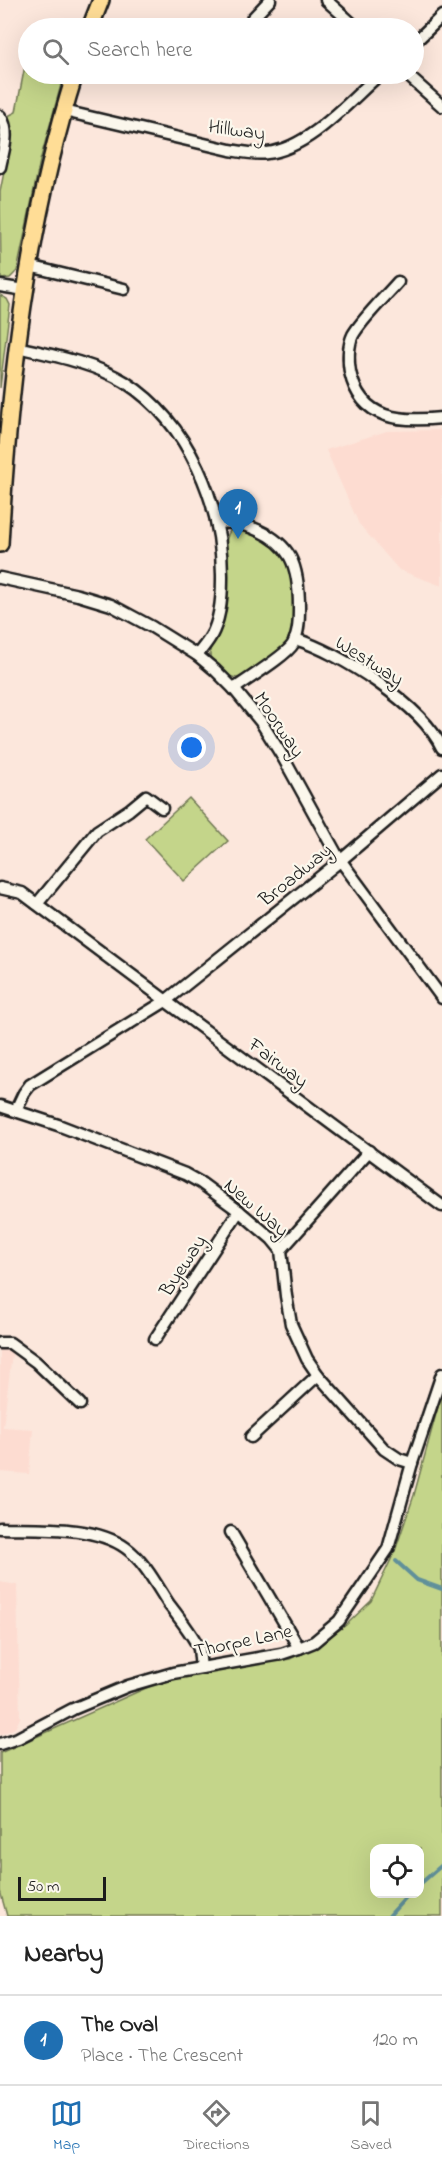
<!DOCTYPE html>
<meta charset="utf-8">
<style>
body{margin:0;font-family:"Indie Flower",sans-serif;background:#f6f6f6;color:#222}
.controls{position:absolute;right:18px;bottom:18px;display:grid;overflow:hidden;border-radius:12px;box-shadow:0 6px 24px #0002}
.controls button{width:54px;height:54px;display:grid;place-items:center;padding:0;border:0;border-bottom:2px solid #e0e0e0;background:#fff;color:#222;font:30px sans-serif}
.scale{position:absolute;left:18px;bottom:15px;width:88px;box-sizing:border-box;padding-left:6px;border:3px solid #1c1c1c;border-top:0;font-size:16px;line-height:21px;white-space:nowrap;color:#1c1c1c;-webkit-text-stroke:4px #fbf7ec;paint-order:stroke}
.you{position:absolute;left:192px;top:748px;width:21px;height:21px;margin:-15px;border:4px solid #fff;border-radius:50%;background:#1a73e8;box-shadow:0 0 0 9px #1a73e833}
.badge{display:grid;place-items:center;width:39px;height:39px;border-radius:50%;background:#1f6fb2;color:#fff;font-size:20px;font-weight:700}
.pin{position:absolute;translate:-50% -50px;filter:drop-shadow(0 2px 3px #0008)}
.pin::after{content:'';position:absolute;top:32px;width:21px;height:18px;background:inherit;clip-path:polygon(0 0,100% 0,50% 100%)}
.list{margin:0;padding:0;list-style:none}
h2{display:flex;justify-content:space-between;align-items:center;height:78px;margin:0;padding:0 24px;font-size:26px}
h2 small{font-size:20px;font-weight:400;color:#767676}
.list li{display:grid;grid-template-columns:39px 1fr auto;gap:18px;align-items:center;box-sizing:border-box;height:90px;padding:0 24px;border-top:2px solid #e0e0e0}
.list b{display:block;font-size:22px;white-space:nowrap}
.list p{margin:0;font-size:20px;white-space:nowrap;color:#767676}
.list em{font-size:20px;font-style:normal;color:#767676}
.icon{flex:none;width:33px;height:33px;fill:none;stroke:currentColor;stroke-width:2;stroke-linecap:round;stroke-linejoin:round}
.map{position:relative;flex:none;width:442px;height:1916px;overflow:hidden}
.search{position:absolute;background:#fff;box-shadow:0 6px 24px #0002;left:18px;right:18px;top:18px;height:66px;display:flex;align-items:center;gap:15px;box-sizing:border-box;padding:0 21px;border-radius:33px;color:#767676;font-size:22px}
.sheet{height:168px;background:#fff}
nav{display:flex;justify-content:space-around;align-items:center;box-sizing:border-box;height:84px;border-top:2px solid #e0e0e0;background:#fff;font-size:16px;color:#767676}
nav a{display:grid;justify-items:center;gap:3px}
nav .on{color:#1f6fb2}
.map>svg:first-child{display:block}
.built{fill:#fddcd1}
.green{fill:#c4d58a;stroke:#707853;stroke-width:1.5;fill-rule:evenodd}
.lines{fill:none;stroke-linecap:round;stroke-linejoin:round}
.stream{stroke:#61909a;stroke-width:4}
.minor-casing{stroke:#1c1c1c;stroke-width:15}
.primary-casing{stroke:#1c1c1c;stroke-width:20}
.minor{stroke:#fbf7ec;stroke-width:10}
.primary{stroke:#ffdd96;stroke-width:15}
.labels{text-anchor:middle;stroke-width:4.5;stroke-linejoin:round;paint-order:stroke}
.street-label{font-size:20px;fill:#1c1c1c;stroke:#fbf7ec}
</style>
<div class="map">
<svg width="442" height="1916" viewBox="0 0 442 1916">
<rect width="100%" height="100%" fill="#fce7dc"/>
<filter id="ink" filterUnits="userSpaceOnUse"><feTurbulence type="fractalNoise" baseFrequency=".0167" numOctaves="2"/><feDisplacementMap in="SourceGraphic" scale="12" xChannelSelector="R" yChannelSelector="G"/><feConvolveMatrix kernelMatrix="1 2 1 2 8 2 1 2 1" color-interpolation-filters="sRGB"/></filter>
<g filter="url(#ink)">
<!-- built -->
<g class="built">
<path d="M442,430V586L399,570L359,524L326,450L387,431Z"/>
<path d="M0,1337L14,1338L3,1427L33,1429L29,1474L0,1472Z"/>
<path d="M0,1582L17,1585L20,1718L15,1728L0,1735Z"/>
</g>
<!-- green -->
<g class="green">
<path d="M28,50V74H64L40,161L17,271L10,278L1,279L0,192L10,142V134L13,133L8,116L16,112Z"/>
<path d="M0,295L7,299L10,305L0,388Z"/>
<path d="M236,529C281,539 295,566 294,609C294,620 294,631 289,641C285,649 246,676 237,678C229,678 223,672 218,667C213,663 209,657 210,651C211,638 222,626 225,613C228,594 221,542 230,531Z"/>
<path d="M189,798L228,841L184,881L145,839Z"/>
<path d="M442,1392V1916H7L0,1891V1753L155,1684L225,1668L290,1659L320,1644L346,1625L371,1601L395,1551L414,1495ZM374,1848H420V1894H374Z"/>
</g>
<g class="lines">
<!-- stream -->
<g class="stream">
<path d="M396,1561L417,1580L442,1589"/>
<path d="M420,1884L442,1865"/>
<path d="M389,1916L409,1894"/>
</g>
<defs>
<g id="minor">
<path d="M326,0L357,28"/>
<path d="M252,19L270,0"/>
<path d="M414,43L442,16"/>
<path d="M406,74L442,106"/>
<path d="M64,111L230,150C243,152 255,155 267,153C310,148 349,101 380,74"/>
<path d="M0,116C11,131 3,151 0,167"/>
<path d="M29,266L124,289"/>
<path d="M398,282C385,297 362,319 353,335C348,345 348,361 350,372C361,421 401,422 442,418"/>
<path d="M0,286L25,290"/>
<path d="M17,347C52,355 94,363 125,382C189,423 223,505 222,579C222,597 220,620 211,636C207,643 202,649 197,655"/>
<path d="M218,523C243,520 278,535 290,557C298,572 299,591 299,607C299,619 299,633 293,644C287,655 246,680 234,689"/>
<path d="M0,578L78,595L111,605L152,627L197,655L215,670L234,689L261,722L284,759L338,857L442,998"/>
<path d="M295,639C339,652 422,705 442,748"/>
<path d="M0,888L22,893L165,1000"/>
<path d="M37,904L97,831L129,810L146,796L162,808"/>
<path d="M167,1002L442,1206"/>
<path d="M0,1106L58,1125L185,1174L201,1183L239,1211L272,1239L281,1250L286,1296L291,1324L307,1359L318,1375L384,1449L399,1459L412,1463"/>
<path d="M16,1110L24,1093L30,1085L164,1002H167L168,999L340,861L442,774"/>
<path d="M281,1250L369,1151"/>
<path d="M155,1339L239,1211"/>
<path d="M0,1343H10L36,1362L80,1404"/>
<path d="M251,1437L318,1375"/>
<path d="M0,1528C39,1529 94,1525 126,1548C144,1561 156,1584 168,1603C176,1614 195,1637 199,1649C200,1655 200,1662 201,1668"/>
<path d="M231,1532L299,1648"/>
<path d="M0,1744L18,1738L73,1709L128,1686L173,1673L281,1654L299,1648L314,1642L339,1621L388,1549L412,1463L442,1374"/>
</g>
<g id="primary">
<path d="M90,28L101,0"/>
<path d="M0,544C9,385 27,226 75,74"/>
</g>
</defs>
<!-- minor casing -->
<use href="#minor" class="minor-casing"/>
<!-- primary casing -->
<use href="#primary" class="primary-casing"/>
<!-- minor -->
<use href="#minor" class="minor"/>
<!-- primary -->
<use href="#primary" class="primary"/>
</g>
</g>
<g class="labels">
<!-- street labels -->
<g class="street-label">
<text transform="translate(237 129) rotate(8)" y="7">Hillway</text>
<text transform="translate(370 660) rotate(32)" y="7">Westway</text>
<text transform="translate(280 724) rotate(56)" y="7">Moorway</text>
<text transform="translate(295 874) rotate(-39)" y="7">Broadway</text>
<text transform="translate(279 1062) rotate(37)" y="7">Fairway</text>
<text transform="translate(257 1207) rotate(41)" y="7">New Way</text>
<text transform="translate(182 1265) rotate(-57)" y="7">Byeway</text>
<text transform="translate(243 1640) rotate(-12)" y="7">Thorpe Lane</text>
</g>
</g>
</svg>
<div class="controls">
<button><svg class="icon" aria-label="locate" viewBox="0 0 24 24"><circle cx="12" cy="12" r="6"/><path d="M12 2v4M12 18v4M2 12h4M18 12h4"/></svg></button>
</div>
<div class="scale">50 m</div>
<div class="you"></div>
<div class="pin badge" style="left:238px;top:539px">1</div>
<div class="search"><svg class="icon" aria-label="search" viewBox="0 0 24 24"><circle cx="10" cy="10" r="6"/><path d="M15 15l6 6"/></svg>Search here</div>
</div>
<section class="sheet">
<h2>Nearby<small></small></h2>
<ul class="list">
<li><span class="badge">1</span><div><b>The Oval</b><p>Place · The Crescent</p></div><em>120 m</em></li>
</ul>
</section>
<nav>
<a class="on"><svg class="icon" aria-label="map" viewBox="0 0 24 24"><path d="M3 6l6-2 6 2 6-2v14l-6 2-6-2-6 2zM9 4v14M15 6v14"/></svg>Map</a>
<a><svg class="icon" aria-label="directions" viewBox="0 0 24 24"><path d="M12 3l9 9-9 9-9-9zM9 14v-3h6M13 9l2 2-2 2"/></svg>Directions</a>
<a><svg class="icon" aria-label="saved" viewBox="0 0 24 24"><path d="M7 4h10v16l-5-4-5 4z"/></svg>Saved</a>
</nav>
